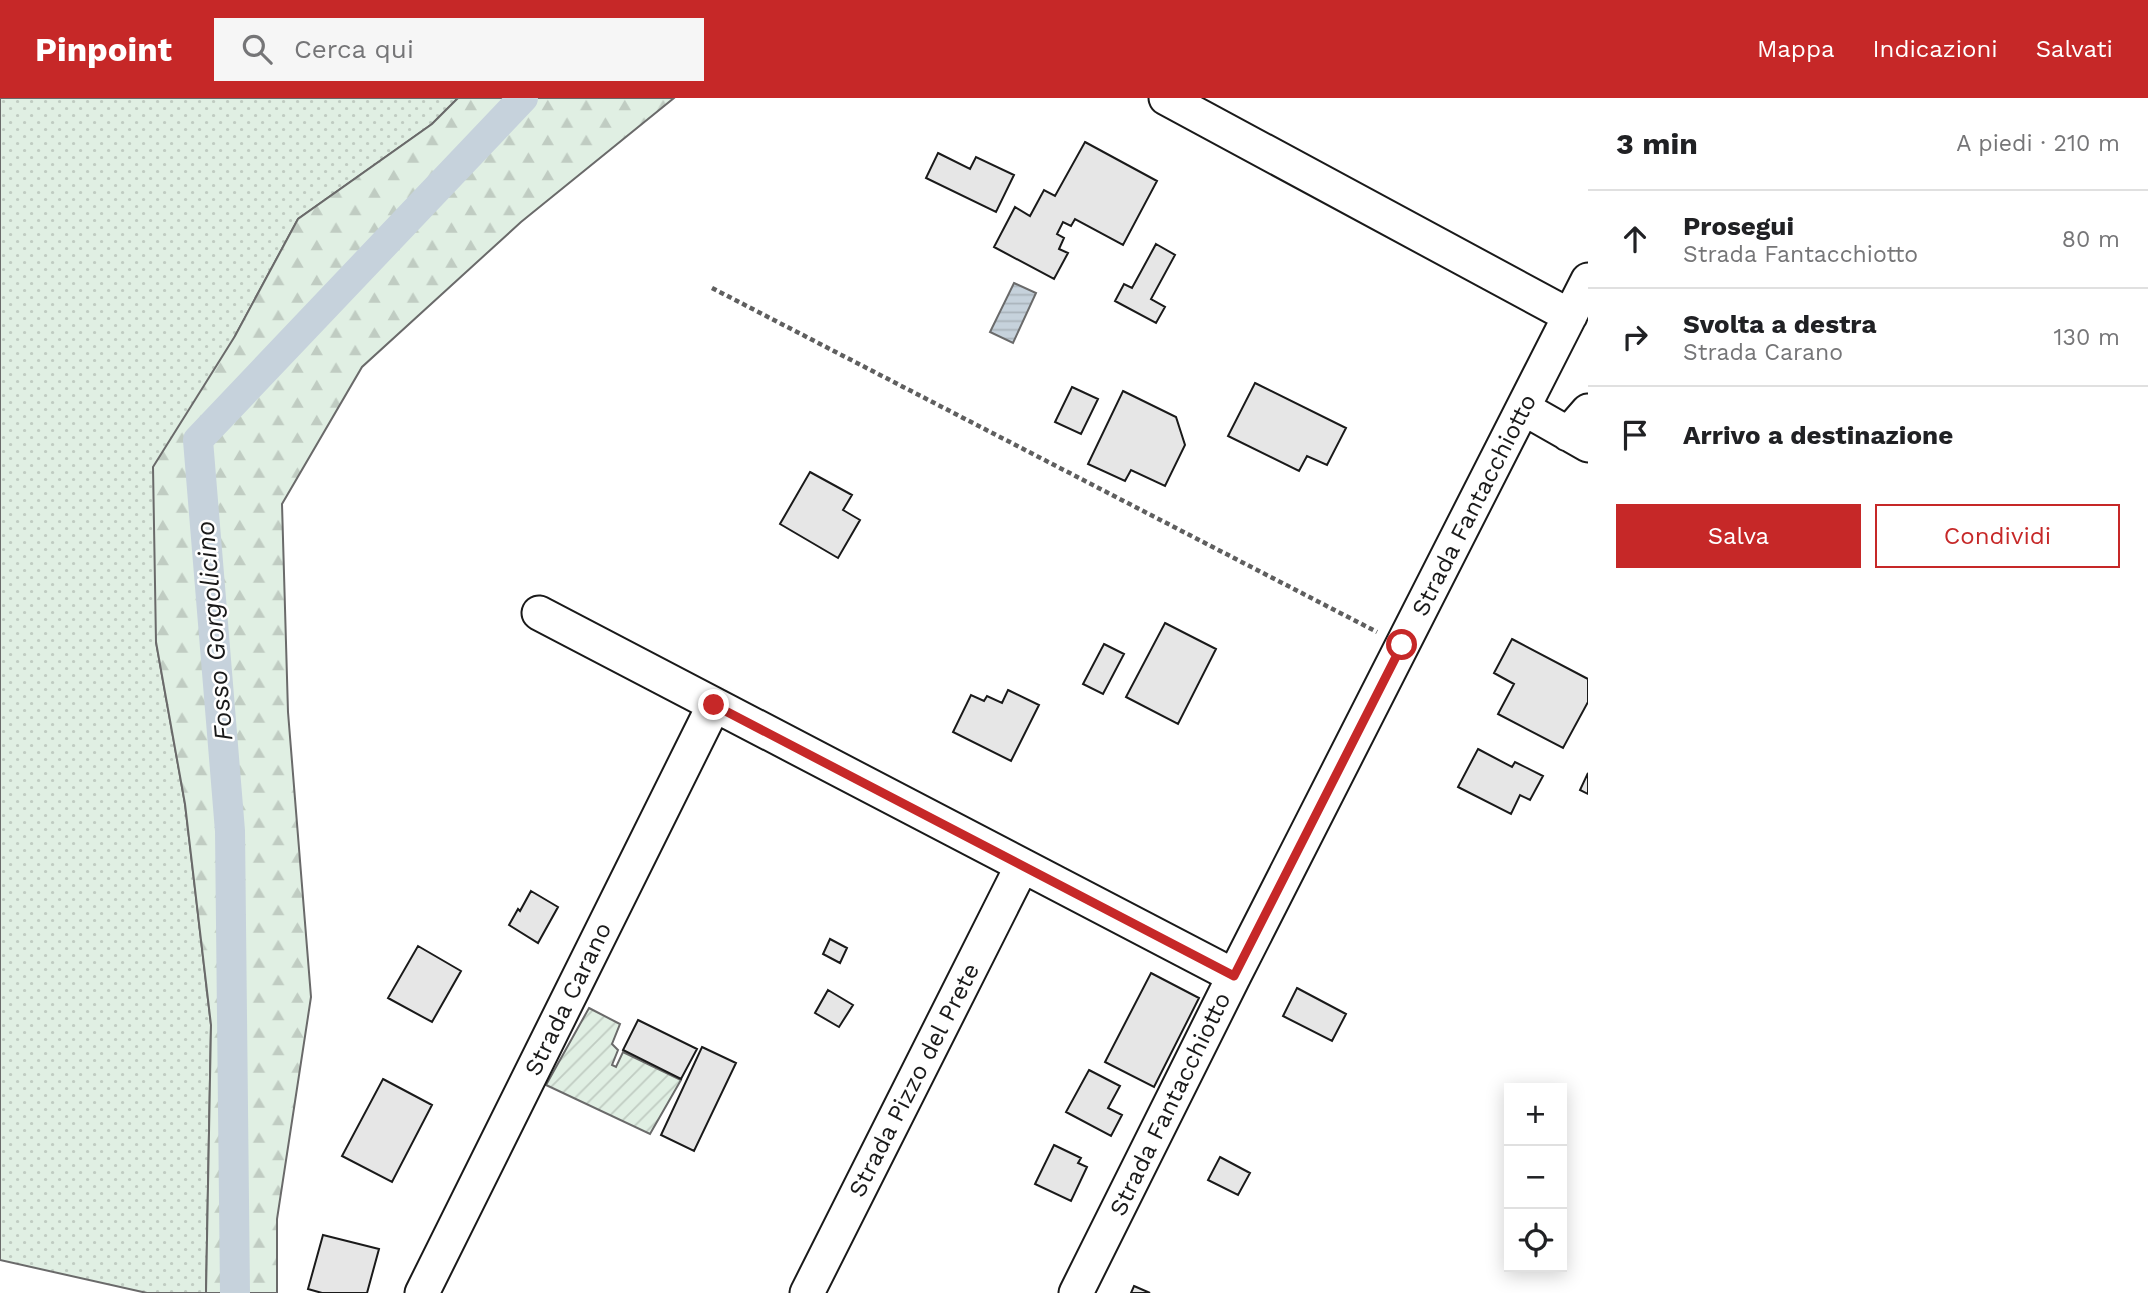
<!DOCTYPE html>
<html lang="it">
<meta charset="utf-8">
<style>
:root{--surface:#fff;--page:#f6f6f6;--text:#202124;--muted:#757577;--line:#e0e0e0;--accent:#c62828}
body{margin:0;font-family:"Work Sans",sans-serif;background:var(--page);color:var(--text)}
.controls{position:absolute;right:21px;bottom:21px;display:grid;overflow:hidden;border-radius:0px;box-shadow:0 4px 18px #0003}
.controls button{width:63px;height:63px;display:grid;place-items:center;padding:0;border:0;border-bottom:2px solid var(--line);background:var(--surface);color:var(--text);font:35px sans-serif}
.stop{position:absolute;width:21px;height:21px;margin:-16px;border:5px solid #c62828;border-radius:50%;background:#fff}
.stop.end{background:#c62828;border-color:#fff;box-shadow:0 2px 7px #0008}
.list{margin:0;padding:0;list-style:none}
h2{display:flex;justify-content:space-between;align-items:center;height:91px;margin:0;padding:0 28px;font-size:30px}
h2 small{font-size:23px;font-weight:400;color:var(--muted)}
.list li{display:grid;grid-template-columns:46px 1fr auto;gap:21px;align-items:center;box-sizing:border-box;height:98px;padding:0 28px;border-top:2px solid var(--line)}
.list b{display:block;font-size:26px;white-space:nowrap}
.list p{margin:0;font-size:23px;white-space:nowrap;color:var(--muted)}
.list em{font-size:23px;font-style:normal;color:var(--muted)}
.actions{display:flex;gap:14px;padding:21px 28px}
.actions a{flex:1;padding:16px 0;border:2px solid var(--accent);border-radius:0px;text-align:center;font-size:24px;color:var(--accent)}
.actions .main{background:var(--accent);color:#fff}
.icon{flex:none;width:38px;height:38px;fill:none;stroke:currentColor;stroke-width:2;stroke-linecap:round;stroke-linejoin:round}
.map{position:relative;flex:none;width:1588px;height:1195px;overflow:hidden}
header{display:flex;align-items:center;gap:42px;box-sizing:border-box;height:98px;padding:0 35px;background:var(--accent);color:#fff}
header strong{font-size:33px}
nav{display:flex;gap:38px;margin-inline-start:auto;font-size:24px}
.search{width:490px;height:63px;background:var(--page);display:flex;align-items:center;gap:18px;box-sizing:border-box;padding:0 24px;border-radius:0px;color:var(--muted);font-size:26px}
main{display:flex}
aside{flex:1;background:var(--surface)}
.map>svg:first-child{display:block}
.grass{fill:url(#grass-dots);stroke:#6a6a6a;stroke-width:2}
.forest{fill:url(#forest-firs);stroke:#6a6a6a;stroke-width:2}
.garden{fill:url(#garden-furrows);stroke:#6a6a6a;stroke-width:2}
.water{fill:url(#water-rules);stroke:#6a6a6a;stroke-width:2}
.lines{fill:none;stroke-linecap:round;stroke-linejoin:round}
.canal{stroke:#c6d2dc;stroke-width:30}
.building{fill:#e6e6e6;stroke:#1a1a1a;stroke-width:2}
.minor-casing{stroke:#1a1a1a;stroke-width:37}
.path{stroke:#5f5f5f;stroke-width:4.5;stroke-dasharray:5 3.5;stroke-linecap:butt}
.minor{stroke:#fff;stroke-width:33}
.route{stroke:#c62828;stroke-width:9}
.labels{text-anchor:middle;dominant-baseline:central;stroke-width:5;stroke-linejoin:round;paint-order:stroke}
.street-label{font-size:24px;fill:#1a1a1a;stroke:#fff}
.water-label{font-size:26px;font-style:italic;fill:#1a1a1a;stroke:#fff}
</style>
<header>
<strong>Pinpoint</strong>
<div class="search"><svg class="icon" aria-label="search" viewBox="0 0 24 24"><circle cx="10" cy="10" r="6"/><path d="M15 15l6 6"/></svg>Cerca qui</div>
<nav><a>Mappa</a><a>Indicazioni</a><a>Salvati</a></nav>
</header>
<main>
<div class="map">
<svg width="1588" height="1195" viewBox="0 0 1588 1195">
<defs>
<pattern id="grass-dots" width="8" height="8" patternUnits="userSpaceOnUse" patternTransform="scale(1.75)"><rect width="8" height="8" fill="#e0efe3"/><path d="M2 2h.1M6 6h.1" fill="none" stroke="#c0ccc2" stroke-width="1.8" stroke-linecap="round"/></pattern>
<pattern id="forest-firs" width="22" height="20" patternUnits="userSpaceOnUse" patternTransform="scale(1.75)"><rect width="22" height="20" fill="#e0efe3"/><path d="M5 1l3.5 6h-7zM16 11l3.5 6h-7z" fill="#c0ccc2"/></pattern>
<pattern id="garden-furrows" width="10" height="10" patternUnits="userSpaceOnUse" patternTransform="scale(1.75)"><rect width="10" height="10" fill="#e0efe3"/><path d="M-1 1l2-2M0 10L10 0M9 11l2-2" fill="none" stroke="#c0ccc2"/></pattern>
<pattern id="water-rules" width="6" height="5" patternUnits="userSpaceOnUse" patternTransform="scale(1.75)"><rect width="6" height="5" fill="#c6d2dc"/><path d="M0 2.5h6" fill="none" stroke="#aab4bc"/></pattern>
</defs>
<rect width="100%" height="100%" fill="#fff"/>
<!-- grass -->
<path class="grass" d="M0 0H458L432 26 298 121 235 238 156 544 185 706 211 927 206 1195H147L0 1162Z"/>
<!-- forest -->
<path class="forest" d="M458 0H674L521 124 362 269 282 406 288 614 311 899 277 1121V1195H206L211 927 185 706 156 544 153 369 235 238 298 121 432 26Z"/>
<!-- garden -->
<path class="garden" d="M589 910 620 926 612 946 618 952 612 967 616 969 623 954 681 982 650 1036 546 987Z"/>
<!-- water -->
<path class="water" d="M1014 185 1036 195 1013 245 990 234Z"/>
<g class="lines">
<!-- canal -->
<path class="canal" d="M235 1195 230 733 198 342 523 0"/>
</g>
<!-- building -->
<path class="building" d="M1085 44 1157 83 1123 147 1075 121 1071 128 1063 124 1057 136 1064 140 1059 151 1068 155 1054 181 994 149 1015 109 1030 118 1044 92 1055 98Z
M938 55 970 71 976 59 1014 77 996 114 926 80Z
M1156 146 1175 157 1151 201 1165 209 1156 225 1115 203 1124 186 1132 190Z
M1255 285 1346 330 1327 367 1307 358 1299 373 1228 338Z
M1072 289 1098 301 1081 336 1055 324Z
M1123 293 1176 319 1185 347 1165 388 1131 372 1125 383 1088 366Z
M810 374 852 397 843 412 860 422 838 460 780 426Z
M1165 525 1216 551 1178 626 1126 599Z
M1512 541 1588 581V604L1563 650 1498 616 1514 586 1494 575Z
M1104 546 1124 556 1103 596 1083 586Z
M1008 592 1039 607 1011 663 953 634 971 597 984 603 987 598 1002 605Z
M1478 651 1512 669 1515 664 1543 678 1530 702 1520 697 1511 716 1458 689Z
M1588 675V696L1580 692Z
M531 793 558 809 538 845 509 827 518 811 520 813Z
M830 841 847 850 840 865 823 856Z
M418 848 461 873 432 924 388 900Z
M1151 875 1199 900 1154 989 1105 964Z
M1297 890 1346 916 1332 943 1283 918Z
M828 892 853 907 839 929 815 915Z
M638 922 697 951 681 981 623 952Z
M702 949 736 965 694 1053 661 1037Z
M1089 972 1120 988 1108 1010 1122 1017 1111 1038 1066 1014Z
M383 981 432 1007 392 1084 342 1058Z
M1054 1047 1081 1060 1078 1065 1087 1069 1071 1103 1035 1086Z
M1220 1059 1250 1075 1238 1097 1208 1082Z
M323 1137 379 1151 367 1195H322L308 1191Z
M1134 1188 1150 1195H1131Z"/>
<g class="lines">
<!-- minor casing -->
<g class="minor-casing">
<path id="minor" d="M1166 0 1570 218
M1523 310 1588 347
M1568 336 1588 313
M539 515 1234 878
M422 1195 714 607
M807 1195 1022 768
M1076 1195 1234 878 1588 182"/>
</g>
<!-- path -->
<path class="path" d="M712 190 1377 534"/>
<!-- minor -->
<use href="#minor" class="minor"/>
</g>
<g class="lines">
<!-- route -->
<path class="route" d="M714 607 1234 878 1402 547"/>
</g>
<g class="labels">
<!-- street labels -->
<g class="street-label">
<text transform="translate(1474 407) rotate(-63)">Strada Fantacchiotto</text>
<text transform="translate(568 901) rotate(-64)">Strada Carano</text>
<text transform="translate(914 982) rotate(-63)">Strada Pizzo del Prete</text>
<text transform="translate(1170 1006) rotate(-64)">Strada Fantacchiotto</text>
</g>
<!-- water labels -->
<g class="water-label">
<text transform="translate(214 533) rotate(-95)">Fosso Gorgolicino</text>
</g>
</g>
</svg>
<div class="controls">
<button>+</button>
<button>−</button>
<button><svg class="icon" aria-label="locate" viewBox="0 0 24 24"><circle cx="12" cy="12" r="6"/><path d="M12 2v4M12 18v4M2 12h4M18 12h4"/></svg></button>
</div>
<div class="stop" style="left:1402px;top:547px"></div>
<div class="stop end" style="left:714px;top:607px"></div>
</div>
<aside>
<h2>3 min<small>A piedi · 210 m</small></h2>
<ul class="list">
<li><svg class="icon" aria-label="ahead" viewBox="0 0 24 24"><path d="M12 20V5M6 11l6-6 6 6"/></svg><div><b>Prosegui</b><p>Strada Fantacchiotto</p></div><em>80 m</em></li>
<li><svg class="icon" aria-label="right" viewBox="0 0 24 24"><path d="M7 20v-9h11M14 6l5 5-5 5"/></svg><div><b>Svolta a destra</b><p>Strada Carano</p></div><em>130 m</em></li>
<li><svg class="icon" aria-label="arrive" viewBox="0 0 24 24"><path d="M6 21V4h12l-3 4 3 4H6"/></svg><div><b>Arrivo a destinazione</b></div></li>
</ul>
<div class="actions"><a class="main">Salva</a><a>Condividi</a></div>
</aside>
</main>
